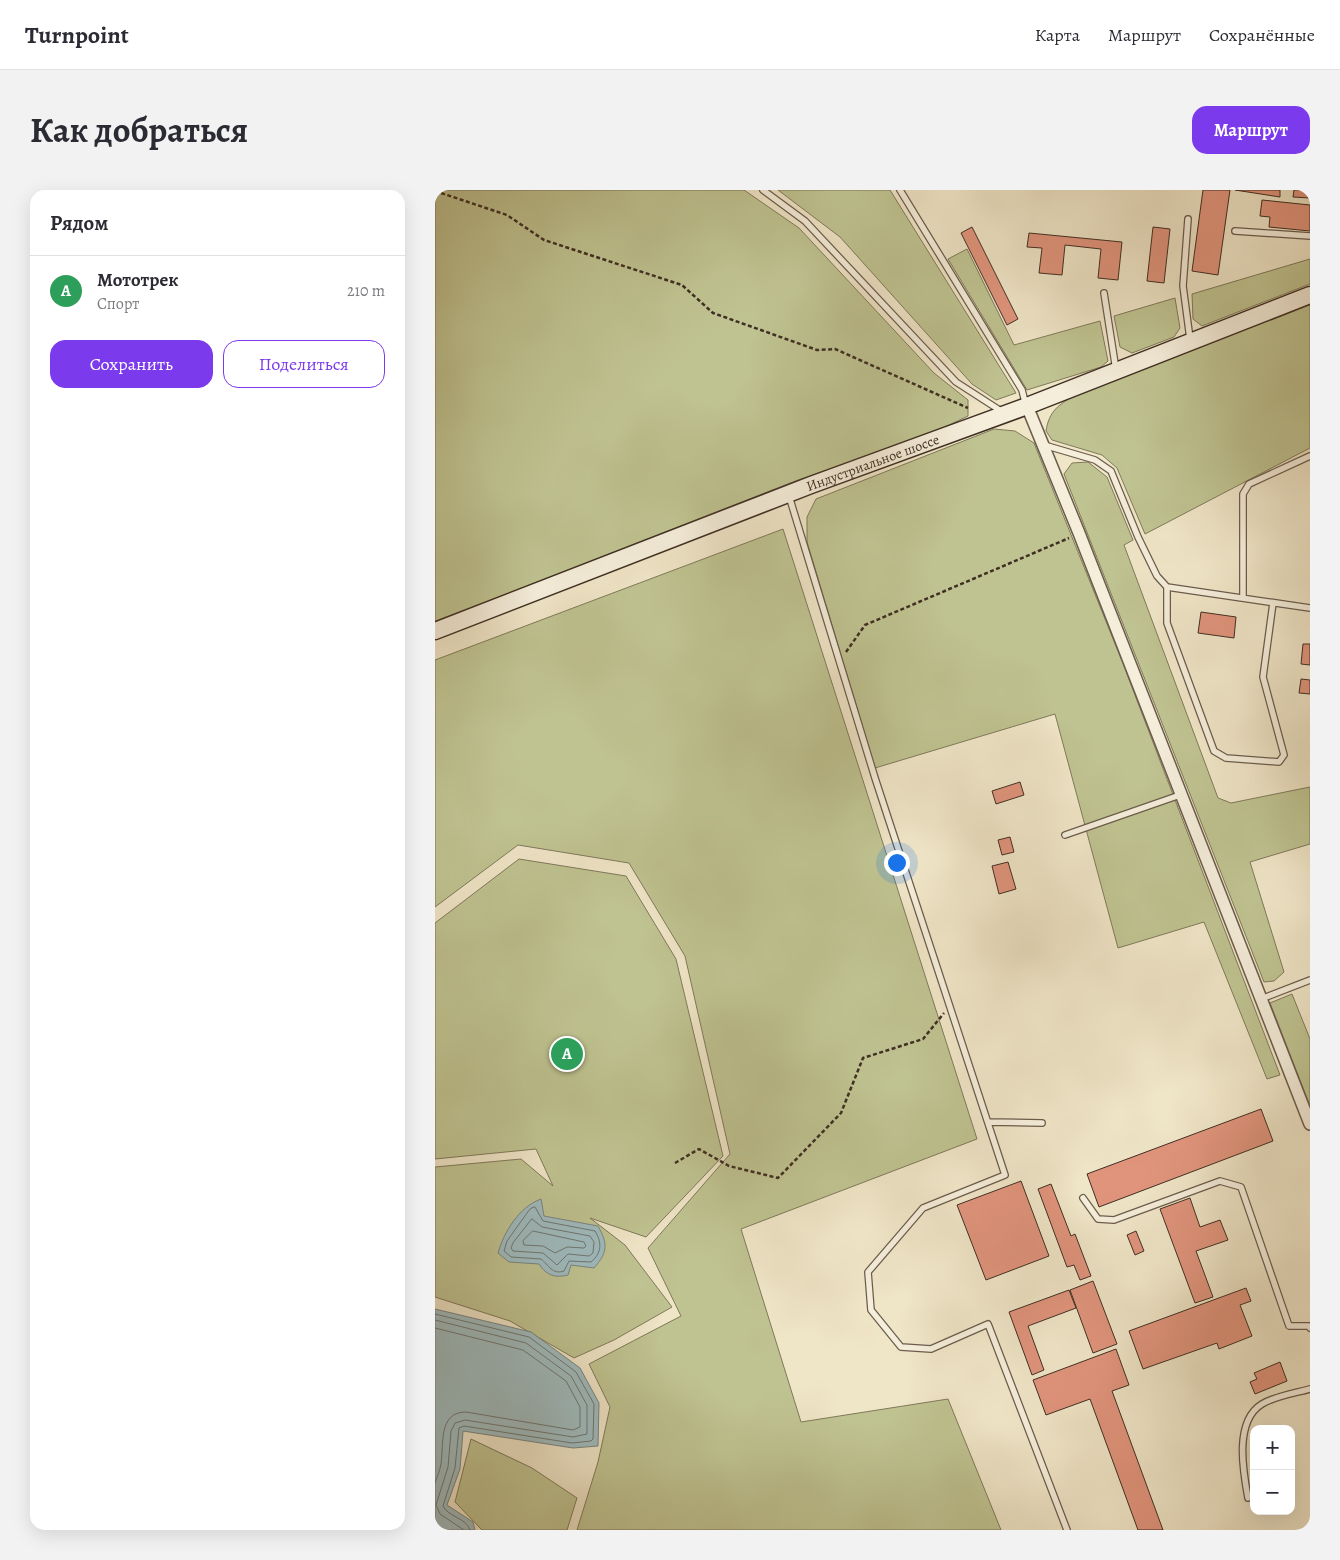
<!DOCTYPE html>
<html lang="ru">
<meta charset="utf-8">
<style>
:root{--surface:#fff;--page:#f2f2f3;--text:#2b2b33;--muted:#7c7c81;--line:#e1e1e2;--accent:#7c3aed}
body{margin:0;font-family:Alegreya,serif;background:var(--page);color:var(--text)}
.controls{position:absolute;right:15px;bottom:15px;display:grid;overflow:hidden;border-radius:10px;box-shadow:0 5px 20px #0002}
.controls button{width:45px;height:45px;display:grid;place-items:center;padding:0;border:0;border-bottom:1px solid var(--line);background:var(--surface);color:var(--text);font:25px sans-serif}
.you{position:absolute;left:461px;top:672px;width:18px;height:18px;margin:-12px;border:4px solid #fff;border-radius:50%;background:#1a73e8;box-shadow:0 0 0 8px #1a73e833}
.badge{display:grid;place-items:center;width:32px;height:32px;border-radius:50%;background:var(--accent);color:#fff;font-size:16px;font-weight:700}
.pin{position:absolute;translate:-50% -50%;border:2px solid #fff;box-shadow:0 1px 5px #0006}
.list{margin:0;padding:0;list-style:none}
h2{display:flex;justify-content:space-between;align-items:center;height:65px;margin:0;padding:0 20px;font-size:21px}
h2 small{font-size:16px;font-weight:400;color:var(--muted)}
.list li{display:grid;grid-template-columns:32px 1fr auto;gap:15px;align-items:center;box-sizing:border-box;height:70px;padding:0 20px;border-top:1px solid var(--line)}
.list b{display:block;font-size:19px;white-space:nowrap}
.list p{margin:0;font-size:16px;white-space:nowrap;color:var(--muted)}
.list em{font-size:16px;font-style:normal;color:var(--muted)}
.actions{display:flex;gap:10px;padding:15px 20px}
.actions a{flex:1;padding:11px 0;border:1px solid var(--accent);border-radius:15px;text-align:center;font-size:18px;color:var(--accent)}
.actions .main{background:var(--accent);color:#fff}
.map{position:relative;flex:none;width:875px;height:1340px;overflow:hidden;border-radius:15px}
header{display:flex;align-items:center;gap:30px;box-sizing:border-box;height:70px;padding:0 25px;background:var(--surface);border-bottom:1px solid var(--line)}
header strong{font-size:24px}
nav{display:flex;gap:28px;margin-inline-start:auto;font-size:18px}
.intro{display:flex;align-items:center;justify-content:space-between;box-sizing:border-box;height:120px;padding:0 30px}
h1{margin:0;font-size:35px}
.button{padding:12px 22px;border-radius:15px;background:var(--accent);color:#fff;font-size:18px;font-weight:700}
main{display:flex;gap:30px;padding:0 30px}
aside{flex:1;background:var(--surface);border-radius:15px;box-shadow:0 5px 20px #0002}
.map>svg:first-child{display:block}
.green{fill:#bfc391;stroke:#7f795a}
.water{fill:#9fbcc0;stroke:#798481}
.lines{fill:none;stroke-linecap:round;stroke-linejoin:round}
.shore{stroke:#6f7672;stroke-width:1}
.building{fill:#e0947c;stroke:#3f2f23}
.lane-casing{stroke:#6b5c4c;stroke-width:8}
.street-casing{stroke:#6b5c4c;stroke-width:14}
.secondary-casing{stroke:#3f2f23;stroke-width:19}
.path{stroke:#3f2f23;stroke-width:2.5;stroke-dasharray:4 2.5;stroke-linecap:butt}
.lane{stroke:#f5eedb;stroke-width:5.5}
.street{stroke:#f5eedb;stroke-width:11}
.secondary{stroke:#f5eedb;stroke-width:16}
.labels{text-anchor:middle;dominant-baseline:central;stroke-width:5;stroke-linejoin:round;paint-order:stroke}
.street-label{font-size:14px;fill:#3f2f23;stroke:#f5eedb}
</style>
<header>
<strong>Turnpoint</strong>
<nav><a>Карта</a><a>Маршрут</a><a>Сохранённые</a></nav>
</header>
<div class="intro"><h1>Как добраться</h1><a class="button">Маршрут</a></div>
<main>
<aside>
<h2>Рядом<small></small></h2>
<ul class="list">
<li><span class="badge" style="background:#2e9e5b">A</span><div><b>Мототрек</b><p>Спорт</p></div><em>210 m</em></li>
</ul>
<div class="actions"><a class="main">Сохранить</a><a>Поделиться</a></div>
</aside>
<div class="map">
<svg width="875" height="1340" viewBox="0 0 875 1340">
<rect width="100%" height="100%" fill="#efe5c7"/>
<filter id="stains"><feTurbulence type="fractalNoise" baseFrequency=".004" numOctaves="4"/><feColorMatrix values="0 0 0 0 .2 0 0 0 0 .09 0 0 0 0 .02 0 0 0 .5 -.17"/></filter>
<radialGradient id="worn" r=".72"><stop offset=".6" stop-color="#630" stop-opacity="0"/><stop offset="1" stop-color="#630" stop-opacity=".3"/></radialGradient>
<!-- green -->
<path class="green" d="M0 0H309L364 38 499 183 533 210V226L491 246 363 290 0 432Z
M343 0H455L581 203 561 210 537 194 405 47Z
M532 59 579 155 665 131 673 171 666 177 592 200 513 69Z
M875 69V94L767 136 758 129 757 104Z
M740 108 745 138 739 147 697 163 685 157 679 126Z
M875 113V258L710 344 682 278 667 265 617 250 611 241C614 221 624 214 641 205Z
M559 239 580 241 599 253 687 471 845 885 832 889 769 732 683 758 620 524 440 578 372 352V327L381 309Z
M653 272 672 287 698 350 689 355 783 608 796 613 875 597V654L815 672 849 782 839 791 829 792 629 284 637 273Z
M348 339 542 949 306 1039 366 1232 513 1209 566 1340H142L163 1272 175 1217 154 1174 246 1126 213 1058 295 964 250 766 194 673 83 655 0 717V470Z
M84 669 191 686 241 769 288 966 211 1047 155 1028 190 1055 237 1117 179 1150 139 1168 75 1131 0 1107V977L86 969 118 996 101 959 0 969V733Z
M857 804 875 849V916L835 813Z
M36 1249 97 1278 142 1308 132 1340H47L20 1312Z"/>
<!-- water -->
<path class="water" d="M106 1009 109 1026 163 1036C173 1054 173 1062 159 1078L136 1075 133 1085C120 1088 112 1086 104 1074L74 1072 63 1063C69 1042 84 1017 106 1009Z
M0 1119 96 1142 145 1178 164 1213 163 1256 138 1258 28 1241 25 1279 12 1315 38 1332 40 1340H0Z"/>
<g class="lines">
<!-- shore -->
<path class="shore" d="M100 1017 108 1031 160 1041C167 1052 167 1063 156 1072L134 1071 129 1081C117 1085 114 1075 106 1069L76 1067 69 1061 72 1051 95 1019Z
M97 1029 107 1037 155 1046 159 1052 158 1063 154 1066 133 1064 122 1075 108 1063 78 1061 76 1058 78 1053Z
M98 1041 149 1052 151 1056 149 1058 132 1057 120 1063 108 1056 89 1055 88 1051Z
M0 1124 94 1147 141 1182 159 1214 158 1249 156 1251 137 1253 29 1236 24 1238 20 1278 8 1316C13 1327 32 1328 35 1340
M0 1130 91 1153 136 1186 152 1215V1244L138 1247 30 1230 20 1233 16 1241 13 1277 1 1315 5 1324 29 1340
M0 1138 88 1160 131 1191 145 1217V1237L138 1240 31 1222C3 1222 9 1254 6 1274 5 1280 2 1287 0 1293"/>
</g>
<!-- building -->
<path class="building" d="M768 0H795L783 85 757 81Z
M800 0H845V7Z
M859 0H875V8L858 7Z
M827 10 875 15V41L834 37 835 27 825 26Z
M537 37 583 129 572 135 526 43Z
M718 37 735 39 729 93 712 91Z
M594 43 687 52 683 90 663 88 666 59 630 55 627 85 604 83 607 58 592 57Z
M766 422 801 427 799 448 763 443Z
M868 454H875V475L866 474Z
M866 489 875 490V504L864 503Z
M585 592 589 605 561 614 557 601Z
M575 647 579 662 567 665 563 650Z
M573 672 581 699 564 704 557 676Z
M826 919 838 951 664 1017 652 984Z
M586 991 614 1066 551 1090 522 1015Z
M616 994 636 1046 640 1044 656 1086 645 1090 639 1075 632 1077 603 999Z
M755 1008 765 1037 785 1030 793 1050 761 1061 778 1107 760 1113 725 1019Z
M701 1041 709 1061 700 1065 692 1045Z
M658 1091 682 1154 658 1163 635 1100Z
M811 1098 816 1111 805 1115 817 1146 784 1159 782 1153 708 1179 694 1141Z
M634 1100 641 1118 593 1136 609 1180 597 1185 574 1122Z
M681 1159 694 1195 677 1201 728 1340H703L655 1209 611 1225 598 1190Z
M845 1172 852 1191 820 1204 815 1192 822 1189 819 1183Z"/>
<g class="lines">
<!-- lane casing -->
<g class="lane-casing">
<path id="lane" d="M328 0 370 31 521 192 566 221
M465 0 587 200 591 216
M753 29 748 96 755 149
M800 41 875 46
M669 103 681 180
M609 255 660 270 676 281 703 347 722 386 732 397 875 418
M354 306 440 588 570 985 488 1018 433 1082 436 1120 466 1157 496 1159 553 1134 632 1340
M732 397V433L779 561 791 568 844 572 849 565 828 487 838 413
M808 408V304L814 294 875 266
M630 645 745 605
M826 809 875 790
M553 932 607 933
M648 1008 663 1029 679 1030 785 991 806 997 854 1136H874L875 1138
M813 1308C808 1281 799 1231 827 1214 840 1206 860 1203 875 1199"/>
</g>
<!-- street casing -->
<g class="street-casing">
<path id="street" d="M592 216 644 343 875 934"/>
</g>
<!-- secondary casing -->
<g class="secondary-casing">
<g id="secondary">
<path id="s1" d="M0 441 376 295 592 216 875 105"/>
</g>
</g>
<!-- path -->
<path class="path" d="M0 1 72 25 109 50 247 95 278 123 382 160 400 159 533 218
M411 462 430 435 634 348
M240 973 264 959 294 976 343 988 406 923 428 868 488 849 509 823"/>
<!-- lane -->
<use href="#lane" class="lane"/>
<!-- street -->
<use href="#street" class="street"/>
<!-- secondary -->
<use href="#secondary" class="secondary"/>
</g>
<g class="labels">
<!-- street labels -->
<g class="street-label">
<text stroke="none"><textPath href="#s1" startOffset="469">Индустриальное шоссе</textPath></text>
</g>
</g>
<rect width="100%" height="100%" filter="url(#stains)"/>
<rect width="100%" height="100%" fill="url(#worn)"/>
</svg>
<div class="controls">
<button>+</button>
<button>−</button>
</div>
<div class="you"></div>
<div class="pin badge" style="left:132px;top:864px;background:#2e9e5b">A</div>
</div>
</main>
